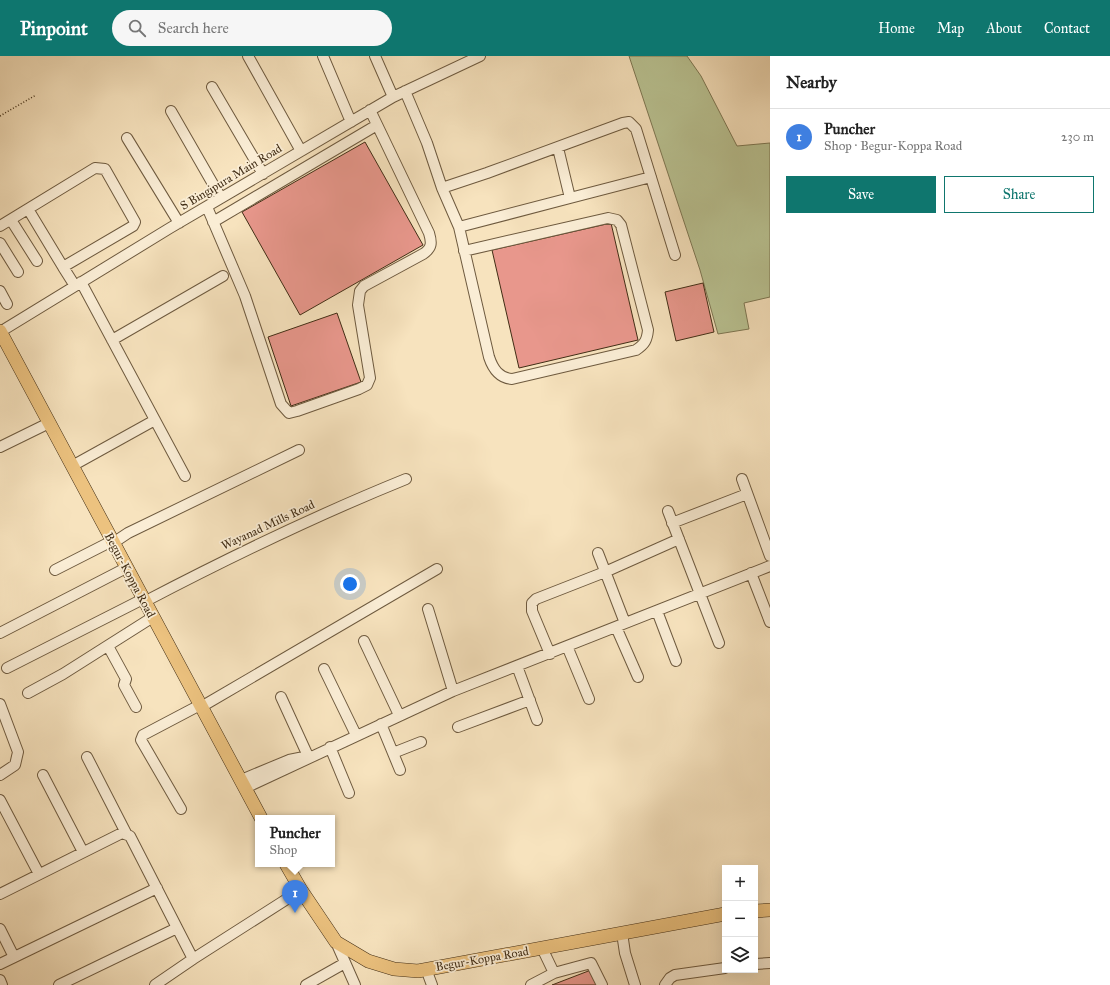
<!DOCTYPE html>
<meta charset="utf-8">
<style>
:root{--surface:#fff;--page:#f6f6f6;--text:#222;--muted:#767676;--line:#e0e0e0;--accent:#0f766e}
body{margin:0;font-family:"IM FELL Great Primer",serif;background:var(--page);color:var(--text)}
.controls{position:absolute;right:12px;bottom:12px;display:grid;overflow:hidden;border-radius:0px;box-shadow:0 4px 16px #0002}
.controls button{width:36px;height:36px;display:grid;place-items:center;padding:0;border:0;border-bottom:1px solid var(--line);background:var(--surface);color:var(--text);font:20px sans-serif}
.you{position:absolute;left:350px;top:528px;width:14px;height:14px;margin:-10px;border:3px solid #fff;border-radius:50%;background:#1a73e8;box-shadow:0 0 0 6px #1a73e833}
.badge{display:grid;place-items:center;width:26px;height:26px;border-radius:50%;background:var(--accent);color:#fff;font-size:13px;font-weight:700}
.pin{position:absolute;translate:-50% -33px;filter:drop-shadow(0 1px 2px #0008)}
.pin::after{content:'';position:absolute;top:21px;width:14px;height:12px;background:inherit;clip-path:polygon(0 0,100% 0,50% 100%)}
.popup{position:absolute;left:255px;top:759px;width:80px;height:52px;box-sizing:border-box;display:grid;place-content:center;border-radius:0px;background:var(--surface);filter:drop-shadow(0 1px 3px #0005);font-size:13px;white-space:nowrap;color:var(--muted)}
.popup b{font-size:15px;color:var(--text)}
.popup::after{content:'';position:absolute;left:50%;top:100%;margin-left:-8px;border:8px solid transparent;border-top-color:var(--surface)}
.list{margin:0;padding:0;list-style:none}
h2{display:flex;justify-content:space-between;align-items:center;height:52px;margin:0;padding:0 16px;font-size:17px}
h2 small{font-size:13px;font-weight:400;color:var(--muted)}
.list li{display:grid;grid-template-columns:26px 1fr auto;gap:12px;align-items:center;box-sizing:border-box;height:56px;padding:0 16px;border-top:1px solid var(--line)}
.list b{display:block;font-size:15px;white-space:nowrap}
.list p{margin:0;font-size:13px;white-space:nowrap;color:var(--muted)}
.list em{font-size:13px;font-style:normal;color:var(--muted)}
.actions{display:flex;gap:8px;padding:12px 16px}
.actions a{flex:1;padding:9px 0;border:1px solid var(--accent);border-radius:0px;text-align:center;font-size:14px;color:var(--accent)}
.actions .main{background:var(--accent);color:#fff}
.icon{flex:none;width:22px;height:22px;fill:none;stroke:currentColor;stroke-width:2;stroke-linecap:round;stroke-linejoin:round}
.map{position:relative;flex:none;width:770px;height:929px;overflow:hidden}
header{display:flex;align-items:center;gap:24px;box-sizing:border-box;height:56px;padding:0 20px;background:var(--accent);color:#fff}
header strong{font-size:19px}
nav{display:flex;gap:22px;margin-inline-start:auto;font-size:14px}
.search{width:280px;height:36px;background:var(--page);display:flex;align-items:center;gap:10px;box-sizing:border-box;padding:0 14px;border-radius:22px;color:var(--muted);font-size:15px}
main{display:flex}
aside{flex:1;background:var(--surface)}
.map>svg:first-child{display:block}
.green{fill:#bac494;stroke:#7e7854}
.building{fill:#e8978c;stroke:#412d15}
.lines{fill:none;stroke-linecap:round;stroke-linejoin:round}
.minor-casing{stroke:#6e5a3f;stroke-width:12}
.major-casing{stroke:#412d15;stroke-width:14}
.path{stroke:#412d15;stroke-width:1.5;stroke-dasharray:1 2;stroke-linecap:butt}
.minor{stroke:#faedd5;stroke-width:10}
.major{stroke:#ecc27f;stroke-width:13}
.labels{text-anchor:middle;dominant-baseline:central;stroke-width:3.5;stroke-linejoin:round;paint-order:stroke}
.street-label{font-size:12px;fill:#412d15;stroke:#faedd5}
</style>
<header>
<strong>Pinpoint</strong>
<div class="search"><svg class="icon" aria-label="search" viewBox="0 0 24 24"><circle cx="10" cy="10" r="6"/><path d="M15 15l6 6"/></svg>Search here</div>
<nav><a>Home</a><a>Map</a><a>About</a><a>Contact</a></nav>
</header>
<main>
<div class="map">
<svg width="770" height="929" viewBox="0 0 770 929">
<rect width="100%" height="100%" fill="#f7e3be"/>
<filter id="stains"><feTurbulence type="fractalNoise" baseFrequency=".005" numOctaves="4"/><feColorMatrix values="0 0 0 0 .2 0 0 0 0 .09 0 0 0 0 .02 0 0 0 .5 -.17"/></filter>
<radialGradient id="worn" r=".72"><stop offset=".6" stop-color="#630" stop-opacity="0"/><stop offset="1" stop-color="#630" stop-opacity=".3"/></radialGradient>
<!-- green -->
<path class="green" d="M629 0H687L701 20 737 90 770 87V241L744 247 749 273 718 278 700 214Z"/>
<!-- building -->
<path class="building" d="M365 86 423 189 300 259 242 156Z
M611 167 638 284 519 312 492 194Z
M703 227 714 276 676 285 665 236Z
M337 257 361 326 291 350 268 281Z
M591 914 597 929H552Z"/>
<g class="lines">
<!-- minor casing -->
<g class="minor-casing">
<path id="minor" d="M248 0 301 95
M323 0 351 66
M375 0 393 41
M212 31 263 118
M405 35 427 87 442 132 487 117 623 67 629 66 636 73 675 199
M171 55 221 142
M127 82 179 167
M442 132 459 171 570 142 558 92
M570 142 651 121
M207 151 245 240 281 348 289 357 297 355 359 333 367 329 370 322 358 249 360 235 364 230 423 198C432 192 432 187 429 177L370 54
M28 153 63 211
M11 164 37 205
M213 166 377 69
M0 170 95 112 105 113 135 166 133 170 63 211 75 230
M459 171 489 301C493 313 499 322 512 323L636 294C645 288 647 284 648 274L621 169 617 164 608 162 464 195
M0 187 18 216
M81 226 185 420
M0 235 7 248
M0 276 170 172 393 41 480 0
M112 284 223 220
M0 391 49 367
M72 410 155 364
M742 423 770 500
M668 455 719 587
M672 467 747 438
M113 487 128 477 299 394
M598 497 625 567
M55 514 112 485
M751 517 770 566
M144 546C230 501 317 459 406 423
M428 553 453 635
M657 555 676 605
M616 571 638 621
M0 577 126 512
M364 585 399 659
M108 590 126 623 124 629 136 651
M567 590 589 643
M550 598 532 555V547L536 543 605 516 679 483
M517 610 537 664
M7 612 143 543
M324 613 356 679
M28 637 63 618 153 561
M281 641 308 700
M0 648 18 696 15 709 0 719
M201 651 437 513
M381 668 400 714
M458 671 530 644
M330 691 349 737
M393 697 421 686
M87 701 126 777
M43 719 83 796
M241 724 289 704 304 701
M245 732 453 635 770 510
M0 744 39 818
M181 753 141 684 143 679 200 649
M0 838 122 777 130 780 193 903 301 834
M0 873 14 901
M622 877 625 897 635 929
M336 886 355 929
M542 892 554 917
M0 908 157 832
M755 908 770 907
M426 913 432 929
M0 924 2 929
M59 929 177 872
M155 929 193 903
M306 929 345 907
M531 929 554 917 591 907 602 929
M665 929 670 922 675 919 725 912"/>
</g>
<!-- major casing -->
<g class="major-casing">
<path id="major" d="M0 275 261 762
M286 808 301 834 336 886 368 905 394 913 418 915 725 858
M755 855 770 854"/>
</g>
<!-- path -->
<path class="path" d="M0 60 36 39"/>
<!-- minor -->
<use href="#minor" class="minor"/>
<!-- major -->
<use href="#major" class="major"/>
</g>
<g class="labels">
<!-- street labels -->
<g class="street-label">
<text transform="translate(231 121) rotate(-31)">S Bingipura Main Road</text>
<text transform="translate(268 469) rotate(-25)">Wayanad Mills Road</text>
<text transform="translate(130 519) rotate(62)">Begur-Koppa Road</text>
<text transform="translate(482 903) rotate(-10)">Begur-Koppa Road</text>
</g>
</g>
<rect width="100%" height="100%" filter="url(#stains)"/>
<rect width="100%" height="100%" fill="url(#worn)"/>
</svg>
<div class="controls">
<button>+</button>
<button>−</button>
<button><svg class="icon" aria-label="layers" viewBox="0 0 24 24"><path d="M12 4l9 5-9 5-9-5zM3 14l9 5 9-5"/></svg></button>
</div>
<div class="you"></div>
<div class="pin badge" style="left:295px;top:857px;background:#3f7fe0">1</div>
<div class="popup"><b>Puncher</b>Shop</div>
</div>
<aside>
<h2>Nearby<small></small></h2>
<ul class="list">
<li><span class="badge" style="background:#3f7fe0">1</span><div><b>Puncher</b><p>Shop · Begur-Koppa Road</p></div><em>230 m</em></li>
</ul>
<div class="actions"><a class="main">Save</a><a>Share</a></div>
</aside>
</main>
